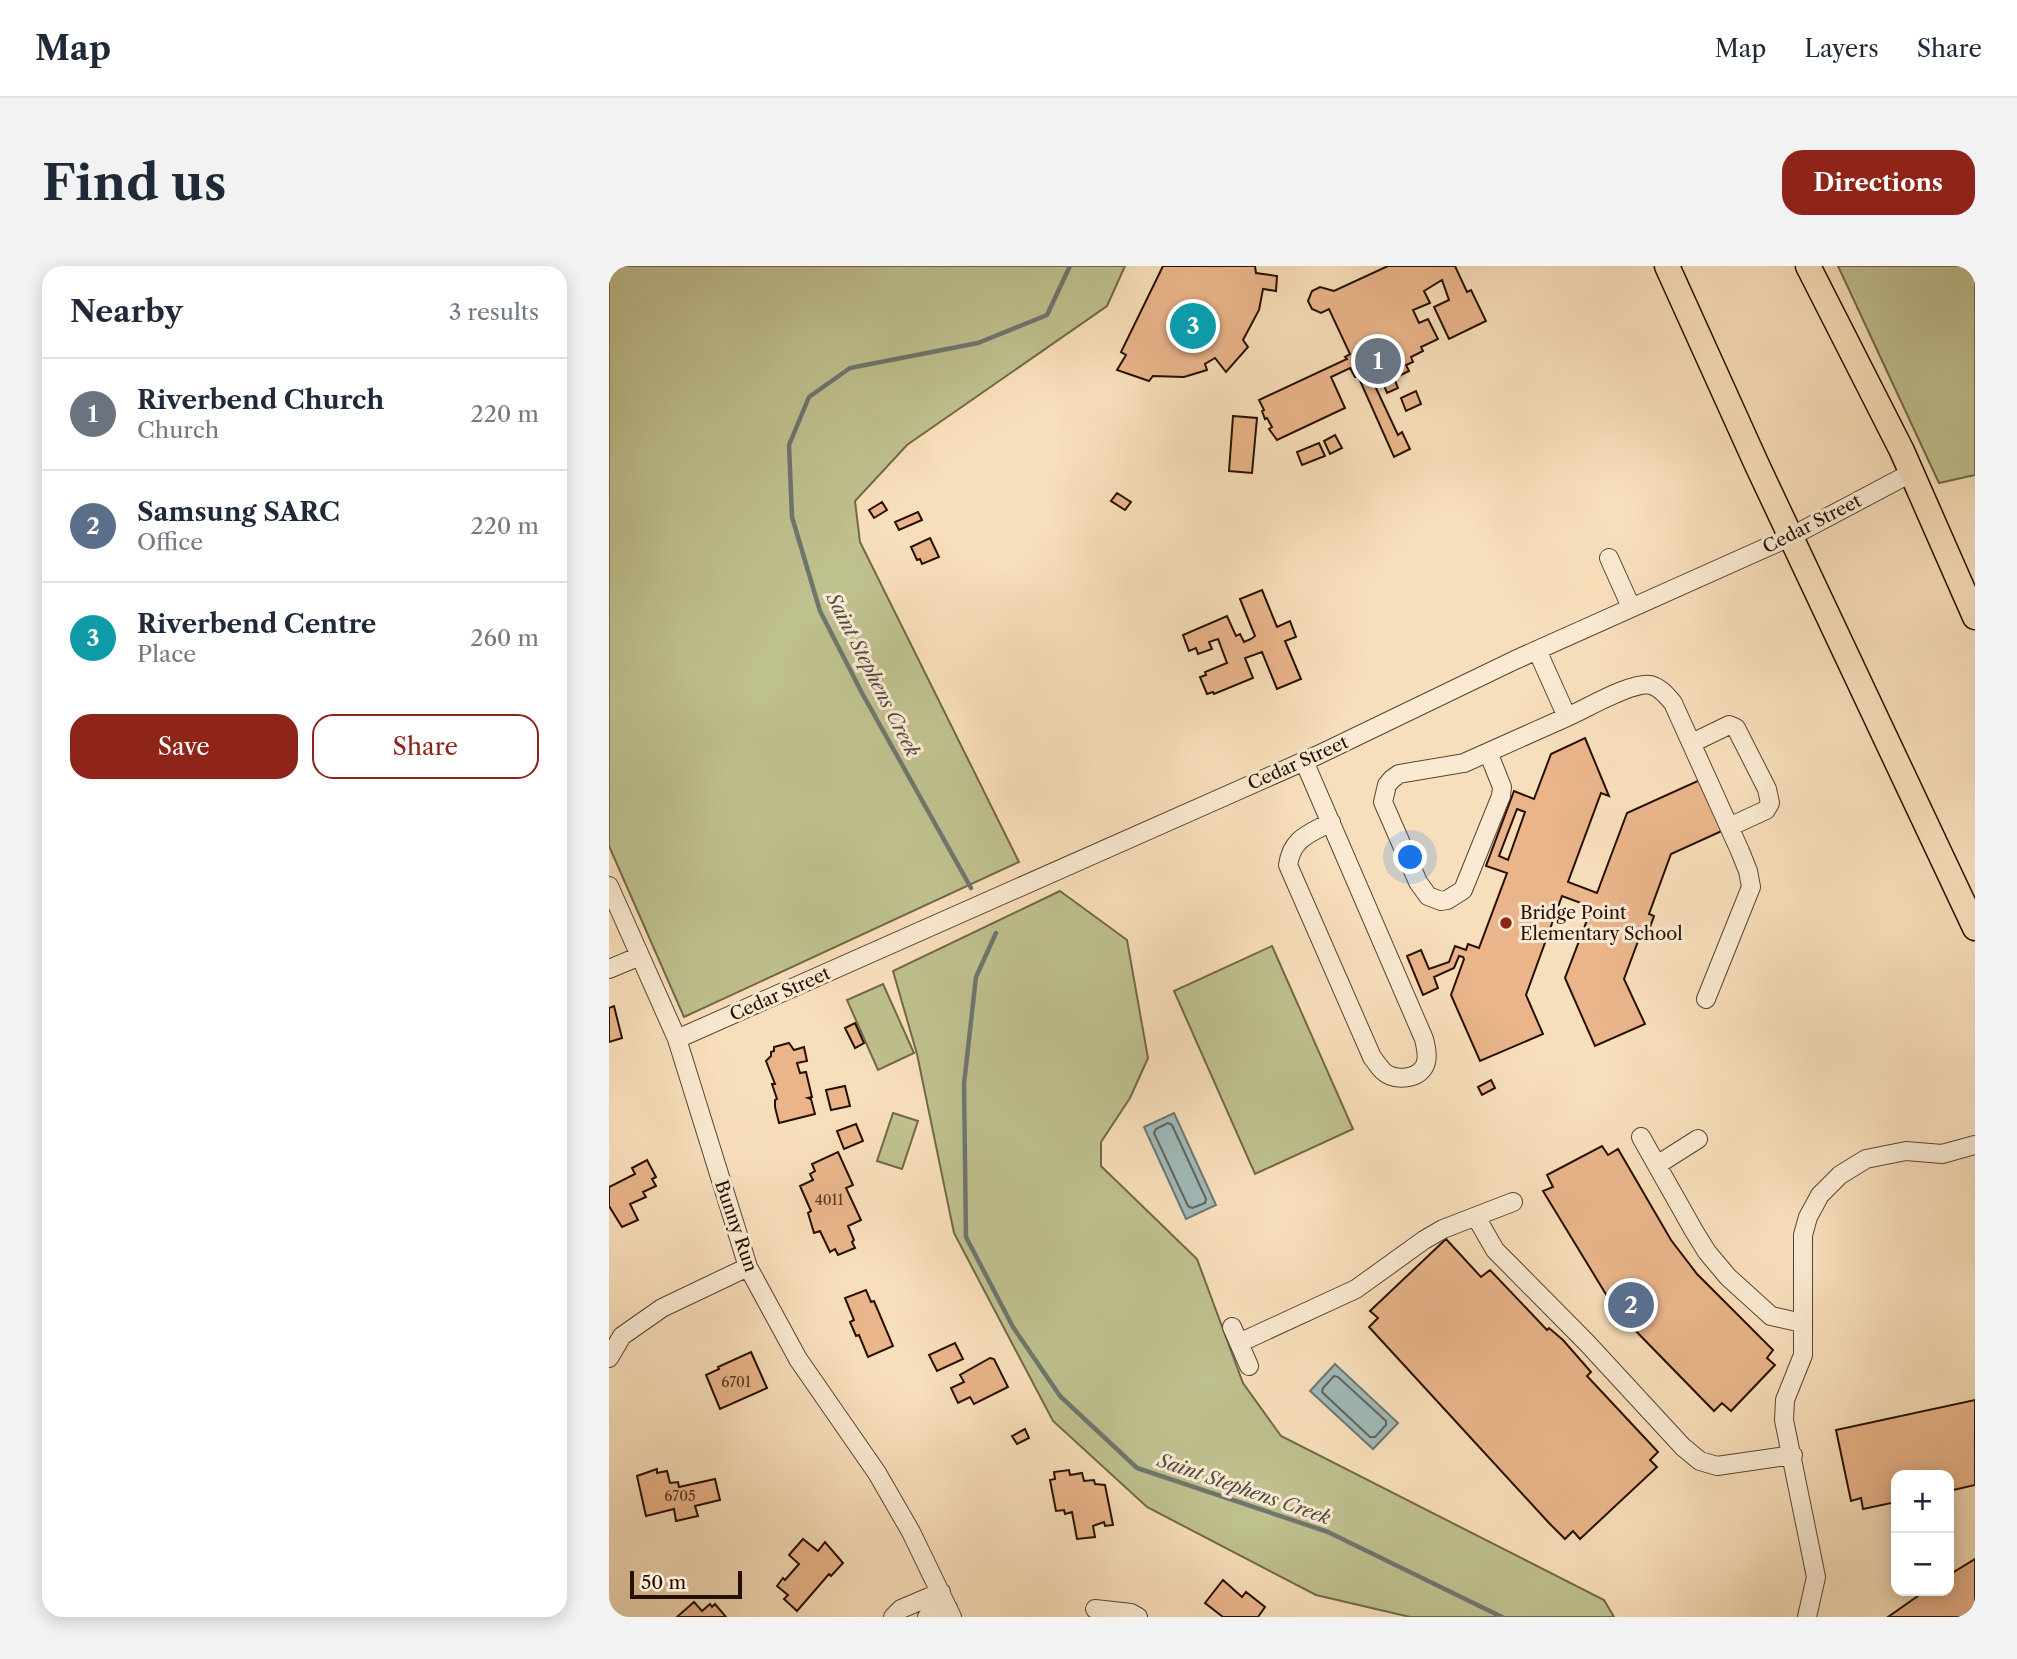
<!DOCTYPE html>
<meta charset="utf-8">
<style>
:root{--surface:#fff;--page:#f2f2f3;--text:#1f2937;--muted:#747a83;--line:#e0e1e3;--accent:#8f2418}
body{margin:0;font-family:"Libre Caslon Text",serif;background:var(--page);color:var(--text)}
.controls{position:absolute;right:21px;bottom:21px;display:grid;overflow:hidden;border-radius:14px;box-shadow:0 4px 18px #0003}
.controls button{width:63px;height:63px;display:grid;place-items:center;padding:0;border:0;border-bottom:2px solid var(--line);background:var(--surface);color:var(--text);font:35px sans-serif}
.scale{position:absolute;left:21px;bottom:18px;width:112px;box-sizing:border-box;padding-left:7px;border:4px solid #260f00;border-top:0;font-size:19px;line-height:24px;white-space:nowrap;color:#260f00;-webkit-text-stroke:5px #faead3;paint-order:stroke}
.you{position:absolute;left:802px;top:592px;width:24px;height:24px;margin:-18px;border:5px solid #fff;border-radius:50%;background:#1a73e8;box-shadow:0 0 0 10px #1a73e833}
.badge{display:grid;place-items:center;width:46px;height:46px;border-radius:50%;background:var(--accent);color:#fff;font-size:23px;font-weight:700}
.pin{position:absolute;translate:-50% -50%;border:4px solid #fff;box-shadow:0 2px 7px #0006}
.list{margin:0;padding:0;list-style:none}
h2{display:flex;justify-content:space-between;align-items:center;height:91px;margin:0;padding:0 28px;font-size:30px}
h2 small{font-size:23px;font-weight:400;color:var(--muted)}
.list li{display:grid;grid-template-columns:46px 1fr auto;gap:21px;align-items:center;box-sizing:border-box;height:112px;padding:0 28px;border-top:2px solid var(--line)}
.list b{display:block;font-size:26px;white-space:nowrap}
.list p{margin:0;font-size:23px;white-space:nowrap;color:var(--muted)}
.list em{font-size:23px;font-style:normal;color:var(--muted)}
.actions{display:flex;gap:14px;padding:21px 28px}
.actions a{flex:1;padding:16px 0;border:2px solid var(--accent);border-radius:21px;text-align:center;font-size:24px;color:var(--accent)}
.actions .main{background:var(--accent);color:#fff}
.map{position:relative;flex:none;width:1366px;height:1351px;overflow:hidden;border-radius:21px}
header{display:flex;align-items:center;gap:42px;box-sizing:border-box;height:98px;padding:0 35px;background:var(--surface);border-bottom:2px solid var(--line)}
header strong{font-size:33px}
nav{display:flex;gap:38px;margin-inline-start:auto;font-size:24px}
.intro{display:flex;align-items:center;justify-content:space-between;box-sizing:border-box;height:168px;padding:0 42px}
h1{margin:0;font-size:49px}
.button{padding:18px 32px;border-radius:21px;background:var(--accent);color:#fff;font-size:24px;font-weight:700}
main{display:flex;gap:42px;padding:0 42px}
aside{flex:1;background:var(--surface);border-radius:21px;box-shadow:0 4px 18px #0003}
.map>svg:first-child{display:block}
.green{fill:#bfc18f;stroke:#726848;stroke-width:2}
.water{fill:#a0bab9;stroke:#6f766f;stroke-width:2}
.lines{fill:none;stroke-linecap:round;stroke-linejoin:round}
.shore{stroke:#63645c;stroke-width:2}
.stream{stroke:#6f766f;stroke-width:4.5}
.building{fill:#eab58b;stroke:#260f00;stroke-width:2;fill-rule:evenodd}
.minor-casing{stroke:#5a432f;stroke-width:20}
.highway-casing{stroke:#260f00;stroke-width:27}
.minor{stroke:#faead3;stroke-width:18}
.highway{stroke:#f8dfbb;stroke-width:24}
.poi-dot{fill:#8f2418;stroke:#faead3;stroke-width:2.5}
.labels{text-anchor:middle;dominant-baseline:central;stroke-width:6;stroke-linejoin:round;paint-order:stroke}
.number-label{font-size:14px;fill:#573823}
.street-label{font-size:18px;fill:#260f00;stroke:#faead3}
.poi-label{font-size:18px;fill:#260f00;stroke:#faead3;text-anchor:start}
.water-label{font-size:19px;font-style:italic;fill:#514b41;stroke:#faead3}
</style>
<header>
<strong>Map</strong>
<nav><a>Map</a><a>Layers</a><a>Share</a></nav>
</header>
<div class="intro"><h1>Find us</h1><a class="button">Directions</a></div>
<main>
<aside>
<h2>Nearby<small>3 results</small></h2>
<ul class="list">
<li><span class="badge" style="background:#6b7280">1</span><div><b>Riverbend Church</b><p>Church</p></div><em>220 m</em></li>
<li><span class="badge" style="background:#5c6f8a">2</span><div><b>Samsung SARC</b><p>Office</p></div><em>220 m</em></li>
<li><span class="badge" style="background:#0f9aa8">3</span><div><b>Riverbend Centre</b><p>Place</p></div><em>260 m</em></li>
</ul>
<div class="actions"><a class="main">Save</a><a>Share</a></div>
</aside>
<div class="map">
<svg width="1366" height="1351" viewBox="0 0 1366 1351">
<rect width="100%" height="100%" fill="#f8dfbb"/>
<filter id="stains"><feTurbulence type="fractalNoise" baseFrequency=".00286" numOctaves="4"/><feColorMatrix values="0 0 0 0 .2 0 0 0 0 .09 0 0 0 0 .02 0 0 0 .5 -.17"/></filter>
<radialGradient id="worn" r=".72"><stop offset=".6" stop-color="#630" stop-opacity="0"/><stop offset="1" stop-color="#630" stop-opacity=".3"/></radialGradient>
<!-- green -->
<path class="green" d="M0 0H516L498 40 298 179 246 235 251 276 410 596 75 751 0 580Z
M1229 0H1366V209L1330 217Z
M451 625 518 674 539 792 521 832 492 876V900L588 993 634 1117 672 1170 995 1334 1005 1351H801L707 1329 538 1241 444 1155 345 967 308 788 284 705Z
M663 680 744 863 646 908 565 725Z
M274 718 305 787 269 804 238 734Z
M284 847 309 855 293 903 268 895Z"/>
<!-- water -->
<path class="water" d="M565 847 607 939 577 953 535 861Z
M726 1098 789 1157 764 1183 701 1125Z"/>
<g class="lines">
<!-- shore -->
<path class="shore" d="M559 857 563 859 597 933 596 937 583 942 579 940 545 867 547 863Z
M725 1110 729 1111 777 1155V1159L766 1171H761L713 1126 714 1122Z"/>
<!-- stream -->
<path class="stream" d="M362 622 253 427 211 345 183 251 180 179 200 131 241 102 369 77 438 49 461 0
M387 667 367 711 355 818 357 971 404 1061 451 1130 528 1202 719 1266 893 1351"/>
</g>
<!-- building -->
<path class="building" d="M554 0H646L647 7 668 10 667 25 654 23 650 44 634 74 639 81 617 106 606 92 596 98 598 104 575 111 544 110 540 115 508 104 517 89 512 86Z
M779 0H846L858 26 862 24 877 55 840 73 825 41 840 34 833 14 815 25 821 37 804 44 810 57 819 53 829 73 812 81 814 85 802 91 804 96 797 99 800 105 788 111 782 101 767 108 765 103 759 105 789 169 793 166 801 183 785 191 749 110 746 111 741 102 722 111 736 142 668 174 660 163 663 161 658 152 656 153 653 145 655 144 650 134 738 93 736 91 741 88 720 43 712 47 703 43 699 35 703 25 711 21 725 25Z
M782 105 789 122 778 127 771 110Z
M807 125 812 138 797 145 792 132Z
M624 150 648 152 643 207 620 205Z
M726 169 733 182 721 188 715 175Z
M710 177 716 190 693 199 688 186Z
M508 227 522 236 516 244 502 235Z
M273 236 278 244 265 252 260 244Z
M309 246 313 254 290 264 286 256Z
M321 272 330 291 313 298 311 293 308 294 302 281Z
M653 324 668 361 681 355 687 371 676 375 692 413 668 423 653 386 636 392 644 412 605 428 604 426 598 428 591 411 597 409 596 406 618 397 609 373 600 376 603 383 589 388 587 382 580 385 574 369 618 350 627 370 631 368 635 376 642 373 646 370 631 333Z
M976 472 1000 530 992 527 959 616 988 627 1018 547 1093 513 1115 564 1062 588 1040 648 1045 650 1040 664 1034 662 1015 713 1036 758 986 780 956 712 983 641 953 630 917 729 934 768 871 795 842 729 855 693 854 691 850 690 845 702 825 711 829 722 814 729 798 690 812 684 820 703 840 696 846 680 857 684 859 678 870 682 898 607 877 600 905 525 925 533 942 488ZM908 543 916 546 899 594 890 590Z
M5 740 13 772 0 776V742Z
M246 757 255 777 246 782 236 762Z
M180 777 185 784 195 781 198 795 188 797 191 807 197 806 203 831 199 832 202 833 206 848 170 857 166 841V834L168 833 163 818H166L157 795 162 790V786L165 785V781Z
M882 814 886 822 873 829 869 821Z
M236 820 241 840 222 844 217 824Z
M247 858 254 875 235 883 228 865Z
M993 880 999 889 1009 883 1062 974 1088 1008 1164 1084 1158 1092 1166 1099 1122 1145 1113 1137 1105 1145 1019 1057 998 1030 934 925 944 921 938 909Z
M229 886 244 919 237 922 252 954 239 960 245 974 243 976 246 982 229 989 226 983 221 986 211 965 205 967 199 947 202 945 191 920 204 914 201 908 206 905 203 898Z
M38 894 47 911 43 913 47 920 34 926 37 931 21 938 29 954 13 961 0 940V921L26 908 23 902Z
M837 973 872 1011 881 1004 938 1064 940 1062 954 1074 982 1106 978 1110 1049 1186 1041 1194 1048 1201 971 1273 964 1265 956 1273 940 1257 760 1061 769 1052 761 1045Z
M257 1024 262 1036 265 1035 284 1080 259 1091 250 1069 247 1070 241 1056 245 1054 236 1032Z
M346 1077 354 1093 328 1105 320 1089Z
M142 1086 158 1122 111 1143 97 1109 110 1103 109 1101Z
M381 1092 385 1093 399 1121 365 1138 361 1131 349 1137 342 1122 355 1116 351 1109Z
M1366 1134V1219L1340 1225V1209H1287V1236L1254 1243 1252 1232 1242 1235 1227 1164Z
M416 1163 420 1172 408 1178 403 1170Z
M48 1203V1207L58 1205 61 1217 69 1216 70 1221 106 1213 111 1234 86 1240 89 1250 67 1255 65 1243 37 1250 28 1210Z
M460 1204 461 1209 473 1207 475 1215 485 1214 486 1218 496 1219 504 1259 496 1260 495 1256 484 1260 486 1271 468 1273 463 1246 456 1248 455 1244 447 1245 441 1214 446 1213 445 1206Z
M194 1273 209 1285 216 1276 234 1297 222 1310 220 1308 188 1345 175 1333 179 1329 168 1320 174 1312 176 1314 190 1298 180 1289Z
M1366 1293V1351H1279L1316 1325H1340V1309Z
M614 1314 633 1331 637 1326 656 1341 649 1351H614L596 1337Z
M85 1336 93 1345 101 1338 103 1341 106 1338 117 1351H68Z"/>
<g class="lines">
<!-- minor casing -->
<g class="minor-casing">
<path id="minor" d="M1000 292 1022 341
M928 384 958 451C977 443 1023 415 1042 419 1052 422 1058 430 1064 437L1131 585 1139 605 1142 621 1097 733
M1083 477 1120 459 1127 462 1158 523 1161 537 1157 544 1120 561
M879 486 893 521 892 530 854 624 838 634 832 635 819 630 809 616 774 536 778 519 783 513 790 508 855 497 958 451
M695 495 815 773C817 781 820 793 815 801 807 814 784 815 774 805 770 801 766 795 763 791L679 599C683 572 700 568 722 556
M0 620 68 773 139 1001 189 1093 268 1207 302 1266 343 1351
M0 703 31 690
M68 773 709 489 906 394 1183 270 1302 207
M1032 871 1085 965 1098 986 1119 1011 1162 1050 1193 1057
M1048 899 1089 873
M867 951 886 984 978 1077 1074 1181 1091 1195 1108 1200 1184 1189
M623 1061 640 1100
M630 1077 747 1023 815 974 834 963 904 936
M0 1092 13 1070 53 1042 139 1001
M486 1343 522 1347 529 1351
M284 1351 292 1343 332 1326
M318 1351 339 1342
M1198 1351 1207 1311 1175 1154 1176 1134 1194 1089V969L1199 951 1211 929 1231 909 1257 893 1297 885 1333 888 1366 879"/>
</g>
<!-- highway casing -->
<g class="highway-casing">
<path id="highway" d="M1058 0 1148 199 1366 662
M1199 0 1293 185 1366 351"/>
</g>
<!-- minor -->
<use href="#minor" class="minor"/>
<!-- highway -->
<use href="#highway" class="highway"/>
</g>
<!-- markers -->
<circle class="poi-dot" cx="897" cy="657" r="7"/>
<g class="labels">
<!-- number labels -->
<g class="number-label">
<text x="220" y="934">4011</text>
<text x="127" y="1116">6701</text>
<text x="71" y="1230">6705</text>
</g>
<!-- street labels -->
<g class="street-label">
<text transform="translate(1203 258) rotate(-27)">Cedar Street</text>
<text transform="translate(689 497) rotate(-24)">Cedar Street</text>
<text transform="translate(171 728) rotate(-24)">Cedar Street</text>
<text transform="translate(127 960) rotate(71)">Bunny Run</text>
</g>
<!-- poi labels -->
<g class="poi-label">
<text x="911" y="647">Bridge Point<tspan x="911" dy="21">Elementary School</tspan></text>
</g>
<!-- water labels -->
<g class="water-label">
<text transform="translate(264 409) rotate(63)">Saint Stephens Creek</text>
<text transform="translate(635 1223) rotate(19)">Saint Stephens Creek</text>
</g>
</g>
<rect width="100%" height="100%" filter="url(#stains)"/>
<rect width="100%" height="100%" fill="url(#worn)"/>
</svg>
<div class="controls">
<button>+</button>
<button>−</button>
</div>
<div class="scale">50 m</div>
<div class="you"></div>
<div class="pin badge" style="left:769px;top:95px;background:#6b7280">1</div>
<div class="pin badge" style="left:1022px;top:1039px;background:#5c6f8a">2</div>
<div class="pin badge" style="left:584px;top:60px;background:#0f9aa8">3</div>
</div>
</main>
